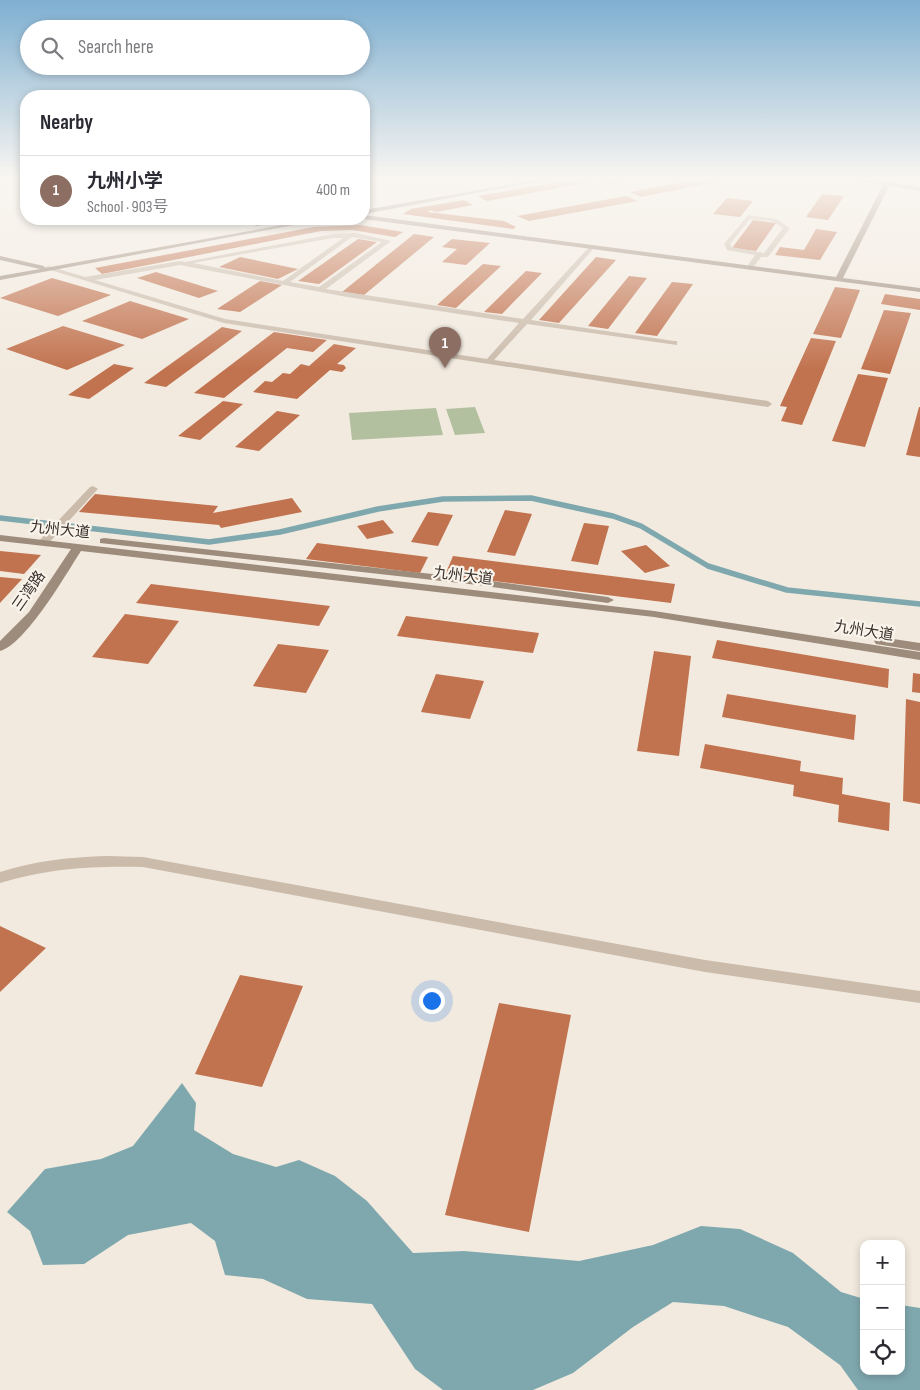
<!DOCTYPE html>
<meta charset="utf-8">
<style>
:root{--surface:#fff;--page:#f2f2f3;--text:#2b2b33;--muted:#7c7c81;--line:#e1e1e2;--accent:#215058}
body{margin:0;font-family:"Sofia Sans Condensed","Noto Sans SC",sans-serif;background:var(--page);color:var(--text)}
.controls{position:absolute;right:15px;bottom:15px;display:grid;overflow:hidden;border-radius:10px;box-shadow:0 2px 8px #0003}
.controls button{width:45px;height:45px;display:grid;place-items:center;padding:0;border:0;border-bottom:1px solid var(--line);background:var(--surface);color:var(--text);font:25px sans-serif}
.you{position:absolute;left:431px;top:1000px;width:18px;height:18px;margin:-12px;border:4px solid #fff;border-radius:50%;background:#1a73e8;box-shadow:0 0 0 8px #1a73e833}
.badge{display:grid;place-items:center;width:32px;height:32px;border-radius:50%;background:var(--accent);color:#fff;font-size:16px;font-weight:700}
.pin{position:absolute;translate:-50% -41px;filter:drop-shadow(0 1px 2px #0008)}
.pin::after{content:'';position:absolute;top:26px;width:18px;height:15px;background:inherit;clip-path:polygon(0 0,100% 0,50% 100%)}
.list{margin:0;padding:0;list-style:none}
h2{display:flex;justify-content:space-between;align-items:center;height:65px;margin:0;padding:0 20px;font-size:21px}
h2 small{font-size:16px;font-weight:400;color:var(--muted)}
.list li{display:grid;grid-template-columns:32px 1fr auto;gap:15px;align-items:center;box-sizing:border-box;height:70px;padding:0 20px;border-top:1px solid var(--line)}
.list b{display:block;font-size:19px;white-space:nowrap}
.list p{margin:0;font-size:16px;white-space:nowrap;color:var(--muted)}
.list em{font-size:16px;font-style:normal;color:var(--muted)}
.icon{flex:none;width:28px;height:28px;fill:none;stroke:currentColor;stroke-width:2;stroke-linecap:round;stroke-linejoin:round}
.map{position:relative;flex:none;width:920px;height:1390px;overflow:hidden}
.search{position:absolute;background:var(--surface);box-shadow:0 2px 8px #0003;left:20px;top:20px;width:350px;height:55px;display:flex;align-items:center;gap:12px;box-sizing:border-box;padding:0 18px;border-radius:28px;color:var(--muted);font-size:19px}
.panel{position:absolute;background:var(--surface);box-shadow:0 2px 8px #0003;left:20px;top:90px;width:350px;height:135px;border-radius:20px}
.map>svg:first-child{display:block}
.green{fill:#b3c09f}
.water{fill:#7fa8ae}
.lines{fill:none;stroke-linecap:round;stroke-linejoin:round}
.stream{stroke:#7fa8ae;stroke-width:5.5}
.building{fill:#c1724e}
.street{fill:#cabbab;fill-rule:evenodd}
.secondary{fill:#9d8b7c;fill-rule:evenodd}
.labels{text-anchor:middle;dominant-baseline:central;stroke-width:4.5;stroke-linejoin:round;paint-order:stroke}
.street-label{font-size:15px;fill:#382f2a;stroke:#f9f4eb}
</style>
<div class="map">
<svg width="920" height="1390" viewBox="0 0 920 1390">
<rect width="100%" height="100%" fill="#f2eadf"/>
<!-- green -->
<path class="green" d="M475 407 485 433 455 435 446 409Z
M436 408 443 435 352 440 349 413Z"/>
<!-- water -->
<path class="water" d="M182 1083 196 1103 194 1130 233 1154 276 1167 299 1160 335 1176 367 1201 413 1253 464 1251 579 1261 653 1245 701 1226 740 1229 793 1253 841 1292 864 1299V1371H901V1305L920 1308V1390H858L840 1365 788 1327 724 1306 673 1302 633 1327 573 1373 533 1390H443L415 1369 372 1304 307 1299 263 1279 225 1275 215 1241 191 1223 128 1235 84 1264 43 1265 30 1231 7 1212 45 1169 101 1159 133 1146Z"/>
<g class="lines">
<!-- stream -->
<path class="stream" d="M0 518 209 542 280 532 378 509 443 499 531 498 613 516 641 526 708 566 787 590 920 604"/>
</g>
<!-- building -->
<path class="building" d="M364 177H375L380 179 364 182Z
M613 177H643V178L609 184 598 179Z
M710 177 721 181 641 197 630 192Z
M581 178 591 182 487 201 478 196Z
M822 194 844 196 828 220 806 217Z
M626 196 638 201 529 221 517 216Z
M727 198 753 201 740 217 713 214Z
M464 200 473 205 436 212 430 210 428 212 504 221 516 227 513 229 403 214 411 209Z
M246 219H288V220L256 226Z
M753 220 776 223 756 251 732 248Z
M360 225 403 232 395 237 352 230 321 231 102 274 95 268 314 227Z
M816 229 837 232 820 260 775 255 780 247 804 250Z
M414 234 434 237 364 295 342 292Z
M358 239 377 242 319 284 298 281Z
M452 239 490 243 466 265 442 262 457 249 442 247Z
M240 257 298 269 278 279 219 267Z
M596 257 616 260 559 323 539 320Z
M483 264 501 266 456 308 437 305Z
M526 271 542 273 502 314 484 312Z
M156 272 218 291 199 298 137 278Z
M629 276 647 278 608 329 588 326Z
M52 278 111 295 58 316 0 298Z
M260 281 282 285 240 312 217 309Z
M672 282 693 284 657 336 635 333Z
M835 287 860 290 841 338 813 334Z
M885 294 920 299V310L881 304Z
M130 301 189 319 142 339 82 321Z
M884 310 911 313 890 374 861 369Z
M63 326 125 345 67 370 6 349Z
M222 327 242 331 166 387 144 383Z
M274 332 327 340 313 352 287 348 224 398 194 393Z
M811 338 836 341 802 425 781 421 787 407 780 406Z
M334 344 356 348 337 364 344 365 346 368 342 372 330 370 297 399 253 392 265 381 272 382 283 373 290 374 301 364 309 366Z
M114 364 134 368 89 399 68 395Z
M858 374 888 378 865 447 832 441Z
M223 401 243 404 200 440 178 436Z
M919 407H920V457L906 455Z
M277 411 300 415 259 451 235 447Z
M95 494 218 506 213 513 292 498 302 512 221 528 219 525 79 512Z
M505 510 532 514 515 556 487 552Z
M428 512 453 515 438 546 411 542Z
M383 520 394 533 367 539 357 526Z
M584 523 609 526 598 565 571 561Z
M317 543 428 557 420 573 306 559Z
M646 545 670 566 645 573 621 551Z
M0 551 41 555 24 574 0 571Z
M453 556 675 584 671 603 445 575Z
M0 577 22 579 0 603Z
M151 584 330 606 319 626 136 603Z
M125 614 179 621 148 664 92 657Z
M406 616 539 633 533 653 397 636Z
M717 640 889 669 888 688 712 658Z
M278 644 329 650 306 693 253 686Z
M654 651 691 656 679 756 637 751Z
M913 673 920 674V693L912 692Z
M436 674 484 681 470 719 421 712Z
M727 694 856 715 854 740 722 717Z
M906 699 920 702V804L903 801Z
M705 744 801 761 800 771 843 778 842 794 890 803 889 831 838 822 839 805 793 796 794 785 700 768Z
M0 926 46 948 0 992Z
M240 975 303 986 262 1087 195 1074Z
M499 1003 571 1015 529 1232 445 1215Z"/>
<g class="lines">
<!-- street -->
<path class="street" d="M898 177H905L888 186 883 185Z
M748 215 776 219 790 228 768 257H761L752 269 750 270 746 268 755 255 727 250 724 244ZM750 219 772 221 783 228 764 253 732 247 730 244Z
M356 233 391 241 326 289 523 319 590 246H594V248L531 320 674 341H677V345L527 324 494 360 768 401 772 404 768 407 224 323 44 268 48 266 85 277 180 261 185 262 333 234ZM352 237 382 242 319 287 290 282ZM333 238H343L283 281 193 263ZM180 265 347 297 519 323 487 359 225 319 95 280Z
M93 486 98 489 96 491 47 545H39V541L90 487Z
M107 856 143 857 705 960 920 991V1003L705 972 143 867C90 866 51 868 0 883V872C35 861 70 857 107 856Z"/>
<!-- secondary -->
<path class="secondary" d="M553 177H563L364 214V210Z
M838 177H850L920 187V191L889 186 843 278 920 288V292L363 219 364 215 836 277 883 185Z
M315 219H327L0 280V276L40 269 0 260V256L44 266 45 268Z
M0 535 654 611 920 652V660L654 617 81 551C66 574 26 644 0 651V641L29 612 71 549 0 541Z
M104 538 478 579 608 597 614 600 608 603 478 585 100 543V539Z
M880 637 920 643V651L876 644 874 641Z"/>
</g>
<!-- sky -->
<linearGradient id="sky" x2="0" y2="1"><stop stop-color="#7eafd1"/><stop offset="0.48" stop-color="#f9f6f1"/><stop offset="1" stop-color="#f9f6f1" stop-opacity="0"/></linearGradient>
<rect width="920" height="371" fill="url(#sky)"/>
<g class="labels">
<!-- street labels -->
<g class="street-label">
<text transform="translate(60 530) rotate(6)">九州大道</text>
<text transform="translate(463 576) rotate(7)">九州大道</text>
<text transform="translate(29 591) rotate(-55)">三湾路</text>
<text transform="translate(864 631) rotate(9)">九州大道</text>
</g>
</g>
</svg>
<div class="controls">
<button>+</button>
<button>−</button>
<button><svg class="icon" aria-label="locate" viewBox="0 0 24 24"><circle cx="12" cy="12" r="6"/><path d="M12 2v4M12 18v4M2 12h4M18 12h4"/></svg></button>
</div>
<div class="you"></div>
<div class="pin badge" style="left:445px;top:368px;background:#8d6e63">1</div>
<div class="search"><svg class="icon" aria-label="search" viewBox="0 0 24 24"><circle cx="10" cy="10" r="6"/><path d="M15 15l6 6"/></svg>Search here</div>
<section class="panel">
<h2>Nearby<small></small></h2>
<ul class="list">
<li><span class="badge" style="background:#8d6e63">1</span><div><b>九州小学</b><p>School · 903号</p></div><em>400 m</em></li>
</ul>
</section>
</div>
